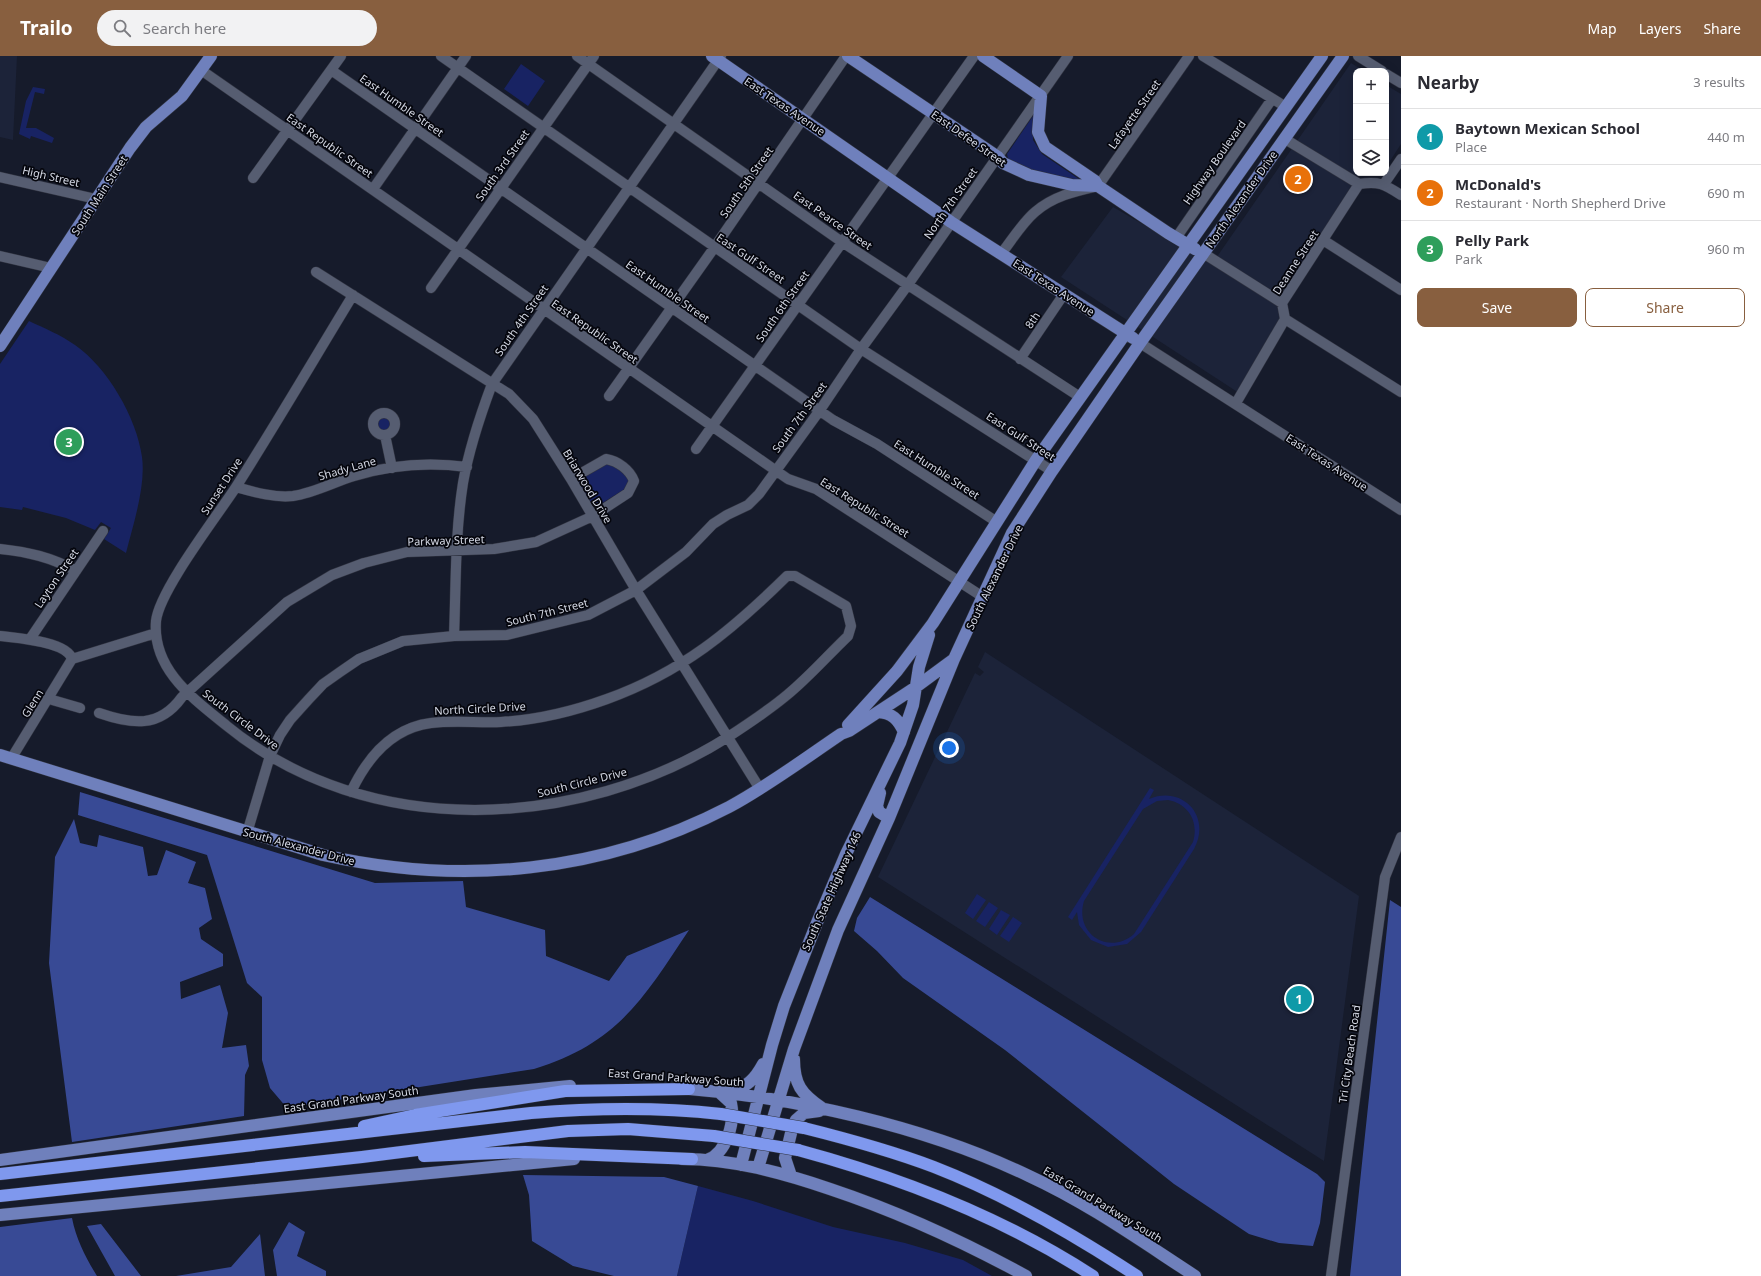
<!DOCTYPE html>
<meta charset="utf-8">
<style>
:root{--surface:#fff;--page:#f2f2f3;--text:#2b2b33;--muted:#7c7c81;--line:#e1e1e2;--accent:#885f3f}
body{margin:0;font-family:"Noto Sans",sans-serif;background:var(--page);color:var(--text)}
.controls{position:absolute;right:12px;top:12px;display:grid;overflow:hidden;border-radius:8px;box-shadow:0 4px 16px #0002}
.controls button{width:36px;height:36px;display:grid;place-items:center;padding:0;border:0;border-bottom:1px solid var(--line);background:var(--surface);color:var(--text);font:20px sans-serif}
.you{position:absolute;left:949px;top:692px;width:14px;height:14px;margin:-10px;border:3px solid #fff;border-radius:50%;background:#1a73e8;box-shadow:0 0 0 6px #1a73e833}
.badge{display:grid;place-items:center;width:26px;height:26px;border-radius:50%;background:var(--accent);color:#fff;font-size:13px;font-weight:700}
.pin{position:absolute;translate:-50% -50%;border:2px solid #fff;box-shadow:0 1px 4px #0006}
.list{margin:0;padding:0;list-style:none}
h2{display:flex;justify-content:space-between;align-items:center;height:52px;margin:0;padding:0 16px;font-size:17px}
h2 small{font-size:13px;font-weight:400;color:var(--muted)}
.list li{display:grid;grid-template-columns:26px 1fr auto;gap:12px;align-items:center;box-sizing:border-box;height:56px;padding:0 16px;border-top:1px solid var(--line)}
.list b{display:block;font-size:15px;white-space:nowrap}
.list p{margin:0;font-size:13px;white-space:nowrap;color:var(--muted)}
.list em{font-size:13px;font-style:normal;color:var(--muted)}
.actions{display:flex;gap:8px;padding:12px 16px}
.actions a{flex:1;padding:9px 0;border:1px solid var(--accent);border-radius:8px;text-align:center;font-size:14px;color:var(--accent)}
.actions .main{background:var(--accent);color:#fff}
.icon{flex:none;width:22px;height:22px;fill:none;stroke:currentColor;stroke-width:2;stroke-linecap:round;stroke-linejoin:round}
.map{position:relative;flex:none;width:1401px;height:1220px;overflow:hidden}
header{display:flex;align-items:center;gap:24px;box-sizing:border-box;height:56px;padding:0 20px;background:var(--accent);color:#fff}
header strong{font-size:19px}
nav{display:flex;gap:22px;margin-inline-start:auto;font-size:14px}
.search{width:280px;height:36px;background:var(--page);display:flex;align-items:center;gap:10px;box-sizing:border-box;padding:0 14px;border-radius:22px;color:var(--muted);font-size:15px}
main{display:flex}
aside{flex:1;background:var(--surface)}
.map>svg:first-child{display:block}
.built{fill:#1c2339}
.green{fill:#182363;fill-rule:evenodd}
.forest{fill:#384a95}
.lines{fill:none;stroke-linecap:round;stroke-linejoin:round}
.minor-casing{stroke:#313441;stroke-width:11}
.major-casing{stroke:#313441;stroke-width:13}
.highway-casing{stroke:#313441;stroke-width:13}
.minor{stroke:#565d71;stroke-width:10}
.major{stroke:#6f80bc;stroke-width:12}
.highway{stroke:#7f98ee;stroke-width:12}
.highway-bridge-casing{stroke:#313441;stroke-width:13;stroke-linecap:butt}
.highway-bridge{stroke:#7f98ee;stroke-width:12}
.labels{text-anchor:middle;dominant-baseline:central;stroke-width:3.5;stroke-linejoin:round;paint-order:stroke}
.street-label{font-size:11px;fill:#d5d9e5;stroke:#05060d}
</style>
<header>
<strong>Trailo</strong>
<div class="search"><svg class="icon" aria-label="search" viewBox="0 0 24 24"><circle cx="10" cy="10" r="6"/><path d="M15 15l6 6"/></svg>Search here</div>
<nav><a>Map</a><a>Layers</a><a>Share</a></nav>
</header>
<main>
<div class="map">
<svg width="1401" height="1220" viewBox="0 0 1401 1220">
<rect width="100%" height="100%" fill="#161b2b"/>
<!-- built -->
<path class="built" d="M0 0H17L13 84 0 81Z
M1351 7 1364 15H1356V117H1382L1358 118 1239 337 1061 221 1113 151 1212 208Z
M1386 29 1401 38V88L1386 111Z
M985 596 1359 840 1324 1105 878 821 975 617 980 620 984 616 978 611Z"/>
<!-- green -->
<path class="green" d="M521 8 545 25 528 50 504 33Z
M33 31 45 33 44 38 35 36 26 72H36L54 82 52 87 31 80 30 83 19 78 26 45Z
M1033 60V84L1042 98 1079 123 1075 126 1031 114 1008 103 1007 98Z
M29 265C44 272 61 279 75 289 107 311 137 362 142 401 146 430 133 469 126 497L104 483 111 472 101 466 95 474 66 462 23 451 22 454 0 451V308Z
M376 368a7 7 0 1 1 14 0a7 7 0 1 1-14 0Z
M605 408C614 408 626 415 629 424L625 433 596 451 591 450 578 427 579 423Z
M1150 732 1154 734 1149 743C1182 729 1212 760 1194 793L1141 876 1127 888 1108 891 1091 884 1079 869 1077 856 1072 864 1068 861ZM1168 744C1189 748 1199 766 1193 786L1134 878C1109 900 1074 878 1084 845L1143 753 1157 745Z
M977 838 986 844 973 863 965 857Z
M989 846 998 852 985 871 976 865Z
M1001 854 1010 859 997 879 989 873Z
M1013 861 1022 867 1009 886 1000 880Z
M698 1130 753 1145 833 1171 905 1187 963 1204 992 1220H677Z"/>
<!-- forest -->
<path class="forest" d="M80 736 375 827 463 825 466 851 545 874 546 900 609 925 627 900 689 874C643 943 618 987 534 1013L287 1052 270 1032 262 1004V941L247 927 207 799 78 759Z
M74 763 80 787 97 791 99 779 143 791 148 820 157 819 166 794 196 806 188 827 205 832 212 863 199 872 201 883 223 898V910L180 926 181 943 220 929 228 957 222 992 246 989 249 1010 245 1019 244 1060 72 1086 49 907 55 801Z
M870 841 1317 1118 1325 1126 1320 1167 1313 1190 1279 1187 1249 1178 1174 1128 1005 994 903 922 877 895 854 875 857 862Z
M1390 844 1401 851V1220H1350Z
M523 1119 664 1121 698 1130 677 1220H614L573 1210 532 1185 529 1139Z
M72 1162C76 1183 86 1202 97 1220H0V1171Z
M289 1166 305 1176 297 1200 326 1215V1220H277L273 1194Z
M101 1168 141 1220H115L87 1170Z
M260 1178 265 1220H176L231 1211Z"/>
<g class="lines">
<!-- minor casing -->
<g class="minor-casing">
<path id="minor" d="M441 0 861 293 1052 415
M577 0 842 186 1080 341
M1203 0 1286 51
M1358 0 1382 15
M201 14 775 414 788 423 816 433 983 541
M331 14 833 364 877 388 997 466
M1386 18 1401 27
M1285 83 1359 128
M0 121 96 143
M253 122 341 0
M1384 128 1401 103
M373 133 466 0
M1176 182 1272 43
M1323 184 1401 234
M1203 197 1282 247
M1001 198C1012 184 1022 167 1035 156 1053 140 1076 135 1098 130L1189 0
M0 200 51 212
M316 216 509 338 533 363 571 423 636 534 760 733
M431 232 594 0
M1285 263 1401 336
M1140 287 1401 454
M1020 303 1064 238
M609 340 714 192 846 0
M1236 347 1285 263 1282 247 1359 128C1379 125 1384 128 1401 139
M373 368a11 11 0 1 1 22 0a11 11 0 1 1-22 0Z
M385 379 392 412
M696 393 974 0
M236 431C254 436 274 442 293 440 314 437 334 426 354 420 390 409 430 406 467 411
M0 493C28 496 51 501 76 515
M0 580C16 582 67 585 72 603
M454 580C456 529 455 477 463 427 469 393 480 360 492 328L721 0
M30 583 103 475
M72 603 156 577
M49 643 80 652
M99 657C131 668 159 673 182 641L287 546 332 519 364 507 407 496 494 493 536 486 593 460 628 437 634 425C630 414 618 405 606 403L571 423
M11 703 72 603
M351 736C367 702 391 672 431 667 454 664 478 667 501 666 536 664 574 655 607 643 682 616 731 575 787 520H795L846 550 851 570 848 580C828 599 809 621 787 639 769 654 748 668 728 681 579 775 368 785 227 670 194 643 152 614 156 565 159 535 217 460 236 431 276 368 314 303 353 239
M247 777 270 700 280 679 290 664 308 644 323 628 340 616 359 603 403 585 454 580 507 579 588 559 636 534 686 496 713 468 727 459 748 449 759 438 820 354 861 293 907 230 1068 0
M1331 1220 1385 821 1401 781"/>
</g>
<!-- major casing -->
<g class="major-casing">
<path id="major" d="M712 0 951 166 1133 282
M848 0 998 101 1003 107 1029 119 1072 129 1098 130 1168 177 1195 193
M983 0 1041 40 1038 76 1045 91 1095 125 1098 130
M0 290 130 92 146 71 182 40 211 0
M878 656C892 657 898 663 904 676
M848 669 897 615 933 567 1036 404 1322 0
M0 699 323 799C462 830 602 817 729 751 768 730 804 703 841 678L849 675 916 631 954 603
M880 737 877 750 879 756 889 762
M794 1003C794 1028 801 1038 822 1052
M679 1032C794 1041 925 1070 1029 1120 1088 1147 1141 1185 1195 1220
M730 1036C747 1031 755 1023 763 1008
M682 1103C733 1103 783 1117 830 1133 899 1156 962 1185 1026 1220
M0 1104 476 1039 570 1030
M707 1104C727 1097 735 1066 731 1047L719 1036
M741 1109 772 989 784 950 816 869 846 798 900 687 913 649 919 611 929 579
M758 1112 794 993 838 874 889 762 954 603 1012 477 1052 415 1140 287 1343 0
M791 1120 785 1102 792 1073 796 1064 804 1057 819 1055
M0 1159 574 1103"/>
</g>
<!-- highway casing -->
<g class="highway-casing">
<path id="highway" d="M364 1070 415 1059 565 1035 689 1033
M804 1072C848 1083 892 1095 934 1111 1006 1139 1073 1178 1137 1220
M798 1094C902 1122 1002 1161 1093 1220
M424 1100 525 1096 692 1103
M0 1118 531 1057C595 1052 657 1051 721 1058
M0 1140 362 1101 568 1075 628 1073 714 1080"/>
</g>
<!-- minor -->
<use href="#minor" class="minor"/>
<!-- major -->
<use href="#major" class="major"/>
<!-- highway -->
<use href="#highway" class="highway"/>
<!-- highway-bridge casing -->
<g class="highway-bridge-casing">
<path id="highway-bridge" d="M721 1058 804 1072
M714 1080 798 1094"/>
</g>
<!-- highway-bridge -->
<use href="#highway-bridge" class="highway-bridge"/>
</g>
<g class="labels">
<!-- street labels -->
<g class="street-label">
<text transform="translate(402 49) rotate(35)">East Humble Street</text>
<text transform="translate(785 50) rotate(34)">East Texas Avenue</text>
<text transform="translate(1134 58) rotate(-55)">Lafayette Street</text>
<text transform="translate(969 82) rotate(35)">East Defee Street</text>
<text transform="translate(330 89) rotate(35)">East Republic Street</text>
<text transform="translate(1214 106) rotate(-55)">Highway Boulevard</text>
<text transform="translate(502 109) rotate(-55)">South 3rd Street</text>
<text transform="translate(51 120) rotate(13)">High Street</text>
<text transform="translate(746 126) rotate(-55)">South 5th Street</text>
<text transform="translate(99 139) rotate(-57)">South Main Street</text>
<text transform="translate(1241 143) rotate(-55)">North Alexander Drive</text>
<text transform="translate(950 147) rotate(-55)">North 7th Street</text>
<text transform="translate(833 164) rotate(35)">East Pearce Street</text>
<text transform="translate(751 202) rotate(34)">East Gulf Street</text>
<text transform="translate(1295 206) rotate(-57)">Deanne Street</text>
<text transform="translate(1054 231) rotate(33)">East Texas Avenue</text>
<text transform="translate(668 235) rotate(35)">East Humble Street</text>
<text transform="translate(782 250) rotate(-55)">South 6th Street</text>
<text transform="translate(521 264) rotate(-55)">South 4th Street</text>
<text transform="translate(1032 264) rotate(-56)">8th</text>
<text transform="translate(595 275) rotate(35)">East Republic Street</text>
<text transform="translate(799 361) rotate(-54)">South 7th Street</text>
<text transform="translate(1021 380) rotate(33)">East Gulf Street</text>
<text transform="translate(1327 406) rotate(33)">East Texas Avenue</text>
<text transform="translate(347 412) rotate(-16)">Shady Lane</text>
<text transform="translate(937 413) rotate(33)">East Humble Street</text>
<text transform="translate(221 430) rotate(-57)">Sunset Drive</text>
<text transform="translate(588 430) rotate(59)">Briarwood Drive</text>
<text transform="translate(865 451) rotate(32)">East Republic Street</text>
<text transform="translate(446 484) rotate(-2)">Parkway Street</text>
<text transform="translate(994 521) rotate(-64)">South Alexander Drive</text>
<text transform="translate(56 522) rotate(-56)">Layton Street</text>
<text transform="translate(547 556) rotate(-14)">South 7th Street</text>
<text transform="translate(32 647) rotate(-58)">Glenn</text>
<text transform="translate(480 652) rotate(-3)">North Circle Drive</text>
<text transform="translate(241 663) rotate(37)">South Circle Drive</text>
<text transform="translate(582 726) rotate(-14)">South Circle Drive</text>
<text transform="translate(299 790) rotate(15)">South Alexander Drive</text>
<text transform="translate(831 835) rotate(-66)">South State Highway 146</text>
<text transform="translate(1349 998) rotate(-82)">Tri City Beach Road</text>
<text transform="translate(676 1021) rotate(4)">East Grand Parkway South</text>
<text transform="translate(351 1043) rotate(-8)">East Grand Parkway South</text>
<text transform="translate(1103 1148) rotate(31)">East Grand Parkway South</text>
</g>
</g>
</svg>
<div class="controls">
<button>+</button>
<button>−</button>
<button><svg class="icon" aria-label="layers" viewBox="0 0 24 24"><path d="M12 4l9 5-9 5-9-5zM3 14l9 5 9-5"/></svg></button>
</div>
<div class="you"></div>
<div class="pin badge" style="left:1299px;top:943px;background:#0f9aa8">1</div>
<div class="pin badge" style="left:1298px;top:123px;background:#e8710a">2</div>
<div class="pin badge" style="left:69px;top:386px;background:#2e9e5b">3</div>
</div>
<aside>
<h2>Nearby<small>3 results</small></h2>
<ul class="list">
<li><span class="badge" style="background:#0f9aa8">1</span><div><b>Baytown Mexican School</b><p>Place</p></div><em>440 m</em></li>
<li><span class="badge" style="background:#e8710a">2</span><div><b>McDonald's</b><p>Restaurant · North Shepherd Drive</p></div><em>690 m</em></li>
<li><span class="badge" style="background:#2e9e5b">3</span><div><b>Pelly Park</b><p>Park</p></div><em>960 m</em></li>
</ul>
<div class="actions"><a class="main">Save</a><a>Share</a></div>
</aside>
</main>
